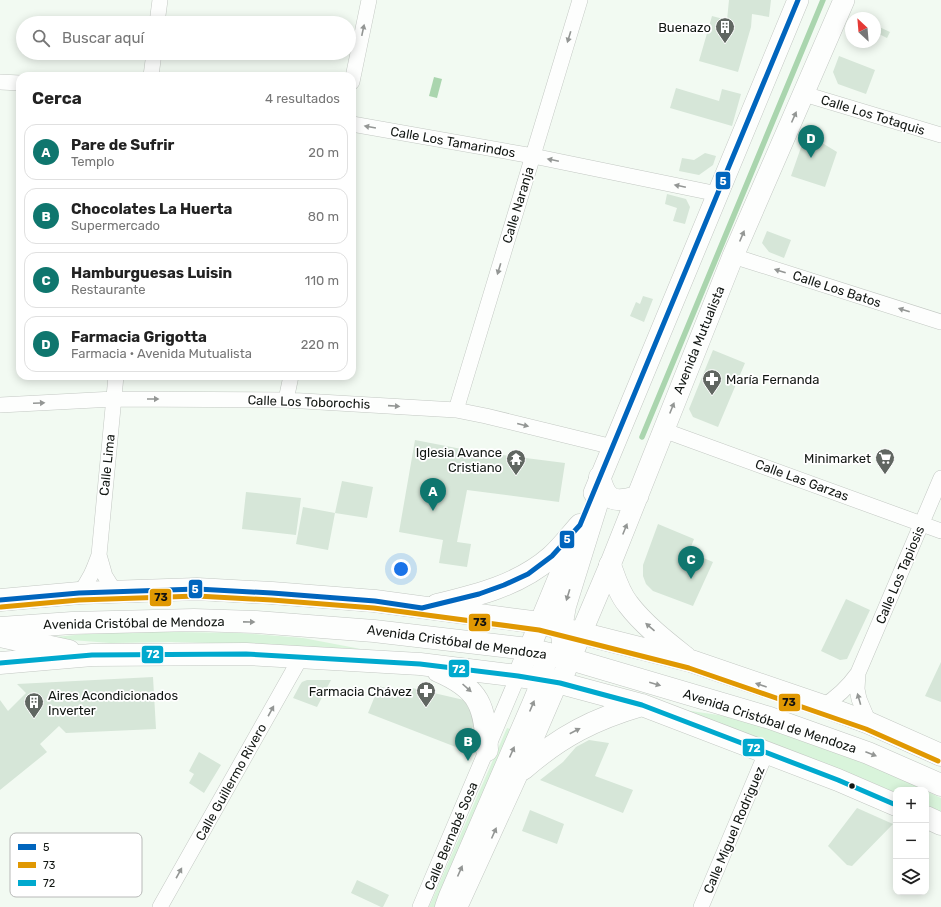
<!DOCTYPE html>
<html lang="es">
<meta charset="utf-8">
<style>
:root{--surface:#fff;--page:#f2f2f2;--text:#222;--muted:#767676;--line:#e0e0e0;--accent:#0f766e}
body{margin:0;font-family:Rubik,sans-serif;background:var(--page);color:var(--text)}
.controls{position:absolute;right:12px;bottom:12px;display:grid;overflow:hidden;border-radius:8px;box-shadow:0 2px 10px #0003}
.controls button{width:36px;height:36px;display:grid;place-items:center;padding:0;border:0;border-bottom:1px solid var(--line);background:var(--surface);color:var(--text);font:20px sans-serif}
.compass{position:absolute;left:845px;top:12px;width:36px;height:36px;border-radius:50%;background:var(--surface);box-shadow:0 2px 10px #0003;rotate:334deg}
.you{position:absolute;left:401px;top:569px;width:14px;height:14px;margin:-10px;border:3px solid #fff;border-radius:50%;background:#1a73e8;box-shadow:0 0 0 6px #1a73e833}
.badge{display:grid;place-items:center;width:26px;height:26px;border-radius:50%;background:var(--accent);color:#fff;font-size:13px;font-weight:700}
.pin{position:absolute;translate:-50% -33px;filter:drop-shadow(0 1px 2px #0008)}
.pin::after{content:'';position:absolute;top:21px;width:14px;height:12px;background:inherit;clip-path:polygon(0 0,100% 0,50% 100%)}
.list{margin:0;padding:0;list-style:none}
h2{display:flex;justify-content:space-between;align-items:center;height:52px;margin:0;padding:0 16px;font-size:17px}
h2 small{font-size:13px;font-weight:400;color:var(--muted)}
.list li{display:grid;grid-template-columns:26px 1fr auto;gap:12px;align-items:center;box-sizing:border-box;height:56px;margin:0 8px 8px;padding:0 8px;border:1px solid var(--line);border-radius:12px}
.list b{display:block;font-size:15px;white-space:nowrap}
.list p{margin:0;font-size:13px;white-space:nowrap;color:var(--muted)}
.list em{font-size:13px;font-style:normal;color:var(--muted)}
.icon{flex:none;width:22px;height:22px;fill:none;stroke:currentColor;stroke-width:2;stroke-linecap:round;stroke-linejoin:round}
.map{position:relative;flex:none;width:941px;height:907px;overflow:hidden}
.search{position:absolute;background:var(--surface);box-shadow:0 2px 10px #0003;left:16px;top:16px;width:340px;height:44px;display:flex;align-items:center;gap:10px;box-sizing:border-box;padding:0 14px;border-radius:22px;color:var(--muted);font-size:15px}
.panel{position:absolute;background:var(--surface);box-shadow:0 2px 10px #0003;left:16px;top:72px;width:340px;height:308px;border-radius:12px}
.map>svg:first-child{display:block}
.green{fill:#d9f4db}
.water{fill:#aad5ae}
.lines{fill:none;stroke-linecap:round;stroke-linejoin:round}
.stream{stroke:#aad5ae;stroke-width:5.5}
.building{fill:#d6e6d8}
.street-casing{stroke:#c3c8c3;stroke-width:16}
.secondary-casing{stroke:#c3c8c3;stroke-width:22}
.primary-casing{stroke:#c3c8c3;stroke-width:23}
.street{stroke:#fdfefd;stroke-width:15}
.secondary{stroke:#fdfefd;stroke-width:21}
.primary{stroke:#fdfefd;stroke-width:22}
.bus-1-casing{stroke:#fff;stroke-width:8}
.bus-2-casing{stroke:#fff;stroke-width:8}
.bus-3-casing{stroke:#fff;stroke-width:8}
.bus-1{stroke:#0065bd;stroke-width:5}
.bus-2{stroke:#e09802;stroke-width:5}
.bus-3{stroke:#00a9ce;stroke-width:5}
.oneway{fill:#939694}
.bus-dot{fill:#121713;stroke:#fff;stroke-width:1.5}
.labels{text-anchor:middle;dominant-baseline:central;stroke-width:3.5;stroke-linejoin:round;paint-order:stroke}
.poi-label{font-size:13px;fill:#121713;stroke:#fff;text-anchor:end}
.street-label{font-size:13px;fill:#121713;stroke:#fff}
.key{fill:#fff;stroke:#b8b9b8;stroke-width:1}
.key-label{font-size:11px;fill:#121713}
.line-badge{stroke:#fff;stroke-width:1.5}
.badge-label{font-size:11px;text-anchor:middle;font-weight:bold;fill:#fff}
.pale-badge-label{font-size:11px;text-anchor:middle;font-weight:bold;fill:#111}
</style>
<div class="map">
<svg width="941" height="907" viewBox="0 0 941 907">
<rect width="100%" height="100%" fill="#f2faf2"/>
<!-- green -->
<path class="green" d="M116 631 240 633 303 638 361 649 314 648 251 644 170 642 110 643 45 638Z
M684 710 753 720 881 766 923 790H896V793L859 777Z
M507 728 516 731 440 907H429Z
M926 791 941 798V812L926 805Z"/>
<!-- water -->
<path class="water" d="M434 77 442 79 437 98 429 96Z"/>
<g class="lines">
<!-- stream -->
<path class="stream" d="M642 437 823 0"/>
</g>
<!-- building -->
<path class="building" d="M729 0H771L769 17 752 14 751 27 738 72 699 61 712 16 727 20Z
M875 25 890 32 887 38 875 32Z
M839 56 875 70 866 94 838 84 833 72Z
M676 88 719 101 722 89 741 94 732 126 670 108Z
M806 133 837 152 825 187 791 176Z
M705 153 716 156 713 165 699 175 679 171 682 158 694 160Z
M667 194 686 199 690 207 685 224 673 221 677 208 665 204Z
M767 231 791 240 784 258 769 252 762 243Z
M643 296 653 299 644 322 630 316 636 302 640 304Z
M713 350 745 363 718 427 693 417 689 409Z
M415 440 472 451 565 463 559 502 467 490 457 542 471 544 467 567 439 563 443 540 399 532Z
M342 481 373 487 367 518 335 513Z
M246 492 301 498 296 535 242 529Z
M303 507 335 513 328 550 296 544Z
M658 524 694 539 689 552 713 562 693 606 653 591 646 584 643 576V565Z
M846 599 870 610 847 659 840 660 821 651Z
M941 662V702L925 696Z
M153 677 156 729 66 733 59 726 40 744 47 752 0 790V700L8 711 26 693 17 684Z
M307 680H331L317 707 293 698 300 685 302 682Z
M379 686 405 694 408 687 464 700 476 721 461 749 368 713Z
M589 740 609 743 595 776 633 790 623 813 540 780 563 762 576 747Z
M199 752 221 765 204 793 189 783 194 774 189 771Z
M857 808 893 824 852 866 847 865 828 846Z
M530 810 564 824 557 844 522 831Z
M357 880 389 895 383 907H381L351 893Z"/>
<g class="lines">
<!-- street casing -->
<g class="street-casing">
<path id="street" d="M157 23 160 0
M151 76 154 53
M0 82 20 83
M352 82 369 0
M804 94 941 135
M352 124 533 156 718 194
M733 256 941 322
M286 400 291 376
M0 405 114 399 286 400 456 410 486 416 613 447
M456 410 580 0
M663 430 941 531
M99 555 105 576 115 592
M79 593C89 582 94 569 99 555L116 376
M858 673 857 689 859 699 869 723
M823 706C838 697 848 687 858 673L941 478
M160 907 301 657
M420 907 518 676
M460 907 523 769 560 683
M701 907 766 753"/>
</g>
<!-- secondary casing -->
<g class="secondary-casing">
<path id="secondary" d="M600 477C606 502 615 503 638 496
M594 493 798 0
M518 676 578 531
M560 683 610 565 733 256 844 0"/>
</g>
<!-- primary casing -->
<g class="primary-casing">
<path id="primary" d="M610 565C615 579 619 593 628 604 643 624 666 642 685 657
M0 600 79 593 197 589 272 593 375 601 540 623 691 661 823 706 869 723 941 755
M437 605C478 595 519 585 551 557 562 547 571 535 580 525
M0 628 72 623 194 620 256 622 374 631 528 649 570 659 770 718 868 753 941 785
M0 636 69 651
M563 642 561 628 565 606 598 500 600 477
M0 663 92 655 246 654 420 664 518 676 560 683 642 705 838 780 896 805
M438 671C480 689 485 706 487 750
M523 769C561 736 594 719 642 705
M926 817 941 824
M446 907 450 896 533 704 543 680 544 667"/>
</g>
<!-- street -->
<use href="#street" class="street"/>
<!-- secondary -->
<use href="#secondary" class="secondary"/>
<!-- primary -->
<use href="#primary" class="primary"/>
<!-- bus-1 casing -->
<g class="bus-1-casing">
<path id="bus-1" d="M0 600 79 593 197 589 272 593 375 601 422 608 479 594 504 585 528 574 552 556 580 525 798 0"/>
</g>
<!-- bus-2 casing -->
<g class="bus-2-casing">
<path id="bus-2" d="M1 607 79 600 197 596 272 600 374 608 539 630 689 668 866 729 938 761"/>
</g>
<!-- bus-3 casing -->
<g class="bus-3-casing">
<path id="bus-3" d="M0 663 92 655 246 654 420 664 518 676 560 683 642 705 838 780 896 805"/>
</g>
<!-- bus-1 -->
<use href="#bus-1" class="bus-1"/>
<!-- bus-2 -->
<use href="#bus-2" class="bus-2"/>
<!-- bus-3 -->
<use href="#bus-3" class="bus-3"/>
</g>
<!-- one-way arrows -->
<defs><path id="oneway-solid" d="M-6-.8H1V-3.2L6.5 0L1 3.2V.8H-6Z"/></defs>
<g class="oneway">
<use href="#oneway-solid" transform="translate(363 30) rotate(-78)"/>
<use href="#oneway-solid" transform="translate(569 37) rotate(107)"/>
<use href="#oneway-solid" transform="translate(794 117) rotate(-66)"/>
<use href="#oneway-solid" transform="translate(370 127) rotate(-170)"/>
<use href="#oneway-solid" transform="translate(553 160) rotate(-168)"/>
<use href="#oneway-solid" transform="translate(680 186) rotate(-168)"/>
<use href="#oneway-solid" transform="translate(742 236) rotate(-67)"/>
<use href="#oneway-solid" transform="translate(499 269) rotate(107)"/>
<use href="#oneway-solid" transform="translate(780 271) rotate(-162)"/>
<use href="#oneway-solid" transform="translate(904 310) rotate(-162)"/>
<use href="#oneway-solid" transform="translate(153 399)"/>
<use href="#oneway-solid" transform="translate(39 403) rotate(-3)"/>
<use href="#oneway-solid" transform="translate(394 406) rotate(4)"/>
<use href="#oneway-solid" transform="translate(672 408) rotate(-68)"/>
<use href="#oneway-solid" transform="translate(523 425) rotate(14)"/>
<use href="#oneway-solid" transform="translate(625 529) rotate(-68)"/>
<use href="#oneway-solid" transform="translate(568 595) rotate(107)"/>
<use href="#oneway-solid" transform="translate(249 622) rotate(1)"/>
<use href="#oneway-solid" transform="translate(650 627) rotate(-139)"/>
<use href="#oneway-solid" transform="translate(655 684) rotate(16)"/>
<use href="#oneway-solid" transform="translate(761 685) rotate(-161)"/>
<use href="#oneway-solid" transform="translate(467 688) rotate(42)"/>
<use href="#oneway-solid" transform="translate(859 699) rotate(-106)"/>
<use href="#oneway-solid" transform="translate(532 706) rotate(-67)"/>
<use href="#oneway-solid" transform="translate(271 711) rotate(-61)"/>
<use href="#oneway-solid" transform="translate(575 731) rotate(-28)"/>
<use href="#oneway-solid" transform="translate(512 752) rotate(-66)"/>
<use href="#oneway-solid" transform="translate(871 754) rotate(21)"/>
<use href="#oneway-solid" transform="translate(494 833) rotate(-66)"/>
<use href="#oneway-solid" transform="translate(460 871) rotate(-66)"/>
<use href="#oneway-solid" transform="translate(179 873) rotate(-61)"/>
</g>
<!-- icons -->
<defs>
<g id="building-pin" transform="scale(1)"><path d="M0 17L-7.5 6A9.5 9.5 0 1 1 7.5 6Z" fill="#606661" stroke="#fff"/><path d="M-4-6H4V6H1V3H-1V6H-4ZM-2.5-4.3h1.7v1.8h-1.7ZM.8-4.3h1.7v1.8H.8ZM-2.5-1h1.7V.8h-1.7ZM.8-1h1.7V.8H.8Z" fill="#fff"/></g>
<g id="pharmacy-pin" transform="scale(1)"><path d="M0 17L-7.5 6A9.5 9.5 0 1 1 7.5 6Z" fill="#606661" stroke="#fff"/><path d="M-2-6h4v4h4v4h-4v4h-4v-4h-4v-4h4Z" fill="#fff"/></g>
<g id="supermarket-pin" transform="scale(1)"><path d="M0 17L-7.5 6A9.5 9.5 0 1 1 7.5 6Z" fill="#606661" stroke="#fff"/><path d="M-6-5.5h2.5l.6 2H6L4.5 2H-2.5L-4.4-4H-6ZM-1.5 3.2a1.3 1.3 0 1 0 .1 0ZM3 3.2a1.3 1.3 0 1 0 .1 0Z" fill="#fff"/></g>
<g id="temple-pin" transform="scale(1)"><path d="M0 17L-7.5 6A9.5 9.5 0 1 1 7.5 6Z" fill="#606661" stroke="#fff"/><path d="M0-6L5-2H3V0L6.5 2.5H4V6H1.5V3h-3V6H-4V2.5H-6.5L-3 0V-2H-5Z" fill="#fff"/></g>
</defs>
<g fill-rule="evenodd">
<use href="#building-pin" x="725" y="27"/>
<use href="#pharmacy-pin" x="712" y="379"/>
<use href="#supermarket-pin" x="885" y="458"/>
<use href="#temple-pin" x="516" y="459"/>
<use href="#pharmacy-pin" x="426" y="691"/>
<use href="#building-pin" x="34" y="702"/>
</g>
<!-- markers -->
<circle class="bus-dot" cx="852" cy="786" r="3.5"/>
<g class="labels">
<!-- poi labels -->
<g class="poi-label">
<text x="711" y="27">Buenazo</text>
<text x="726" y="379" text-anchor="start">María Fernanda</text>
<text x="502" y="452">Iglesia Avance<tspan x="502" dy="15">Cristiano</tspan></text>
<text x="871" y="458">Minimarket</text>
<text x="412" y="691">Farmacia Chávez</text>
<text x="48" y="695" text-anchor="start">Aires Acondicionados<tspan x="48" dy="15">Inverter</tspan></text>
</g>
<!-- street labels -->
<g class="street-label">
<text transform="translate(873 115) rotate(17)">Calle Los Totaquis</text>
<text transform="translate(453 142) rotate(10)">Calle Los Tamarindos</text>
<text transform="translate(518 205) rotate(-73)">Calle Naranja</text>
<text transform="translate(837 289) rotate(18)">Calle Los Batos</text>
<text transform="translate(699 340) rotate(-68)">Avenida Mutualista</text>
<text transform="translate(309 402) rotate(2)">Calle Los Toborochis</text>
<text transform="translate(107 465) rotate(-84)">Calle Lima</text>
<text transform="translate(802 480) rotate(20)">Calle Las Garzas</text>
<text transform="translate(900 575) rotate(-67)">Calle Los Tapiosis</text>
<text transform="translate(134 623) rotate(-1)">Avenida Cristóbal de Mendoza</text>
<text transform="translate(457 642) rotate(8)">Avenida Cristóbal de Mendoza</text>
<text transform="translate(770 721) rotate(18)">Avenida Cristóbal de Mendoza</text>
<text transform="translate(231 782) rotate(-61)">Calle Guillermo Rivero</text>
<text transform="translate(734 830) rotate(-67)">Calle Miguel Rodriguez</text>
<text transform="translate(451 836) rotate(-67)">Calle Bernabé Sosa</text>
</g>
</g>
<!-- legend -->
<rect x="10" y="833" width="132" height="64" rx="6" class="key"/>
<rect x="18" y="844" width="18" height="6" fill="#0065bd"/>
<rect x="18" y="862" width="18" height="6" fill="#e09802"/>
<rect x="18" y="880" width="18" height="6" fill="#00a9ce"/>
<g class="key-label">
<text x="43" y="851">5</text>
<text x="43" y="869">73</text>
<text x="43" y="887">72</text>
</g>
<g class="line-badge">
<rect x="715" y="171" width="16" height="19" rx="4" fill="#0065bd"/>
<rect x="559" y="530" width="16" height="19" rx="4" fill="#0065bd"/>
<rect x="188" y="579" width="15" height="20" rx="4" fill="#0065bd"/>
<rect x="149" y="588" width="23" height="19" rx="4" fill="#e09802"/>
<rect x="468" y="613" width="23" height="19" rx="4" fill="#e09802"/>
<rect x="141" y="645" width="23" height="19" rx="4" fill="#00a9ce"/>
<rect x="448" y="659" width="22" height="19" rx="4" fill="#00a9ce"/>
<rect x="778" y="693" width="23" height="19" rx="4" fill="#e09802"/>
<rect x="742" y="738" width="23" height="19" rx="4" fill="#00a9ce"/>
</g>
<g class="badge-label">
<text x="723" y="185">5</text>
<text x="567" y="543">5</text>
<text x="195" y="593">5</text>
<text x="153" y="658">72</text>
<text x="459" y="673">72</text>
<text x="754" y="752">72</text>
</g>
<g class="pale-badge-label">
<text x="161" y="601">73</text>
<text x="480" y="626">73</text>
<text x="789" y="706">73</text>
</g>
</svg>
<div class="controls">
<button>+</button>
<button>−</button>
<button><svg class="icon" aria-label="layers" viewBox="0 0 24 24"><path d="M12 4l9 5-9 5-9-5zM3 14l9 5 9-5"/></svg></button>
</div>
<svg class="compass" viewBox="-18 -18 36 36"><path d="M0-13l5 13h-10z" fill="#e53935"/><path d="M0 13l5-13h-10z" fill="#767676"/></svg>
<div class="you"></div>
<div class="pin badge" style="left:433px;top:511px">A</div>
<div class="pin badge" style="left:468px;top:761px">B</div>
<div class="pin badge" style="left:691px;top:579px">C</div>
<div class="pin badge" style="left:811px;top:158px">D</div>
<div class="search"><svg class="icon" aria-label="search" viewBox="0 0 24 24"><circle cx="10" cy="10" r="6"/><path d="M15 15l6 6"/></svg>Buscar aquí</div>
<section class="panel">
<h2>Cerca<small>4 resultados</small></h2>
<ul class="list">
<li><span class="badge">A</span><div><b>Pare de Sufrir</b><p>Templo</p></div><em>20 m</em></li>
<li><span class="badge">B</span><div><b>Chocolates La Huerta</b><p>Supermercado</p></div><em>80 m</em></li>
<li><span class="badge">C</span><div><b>Hamburguesas Luisin</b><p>Restaurante</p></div><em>110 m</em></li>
<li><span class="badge">D</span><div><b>Farmacia Grigotta</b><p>Farmacia · Avenida Mutualista</p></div><em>220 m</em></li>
</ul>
</section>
</div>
